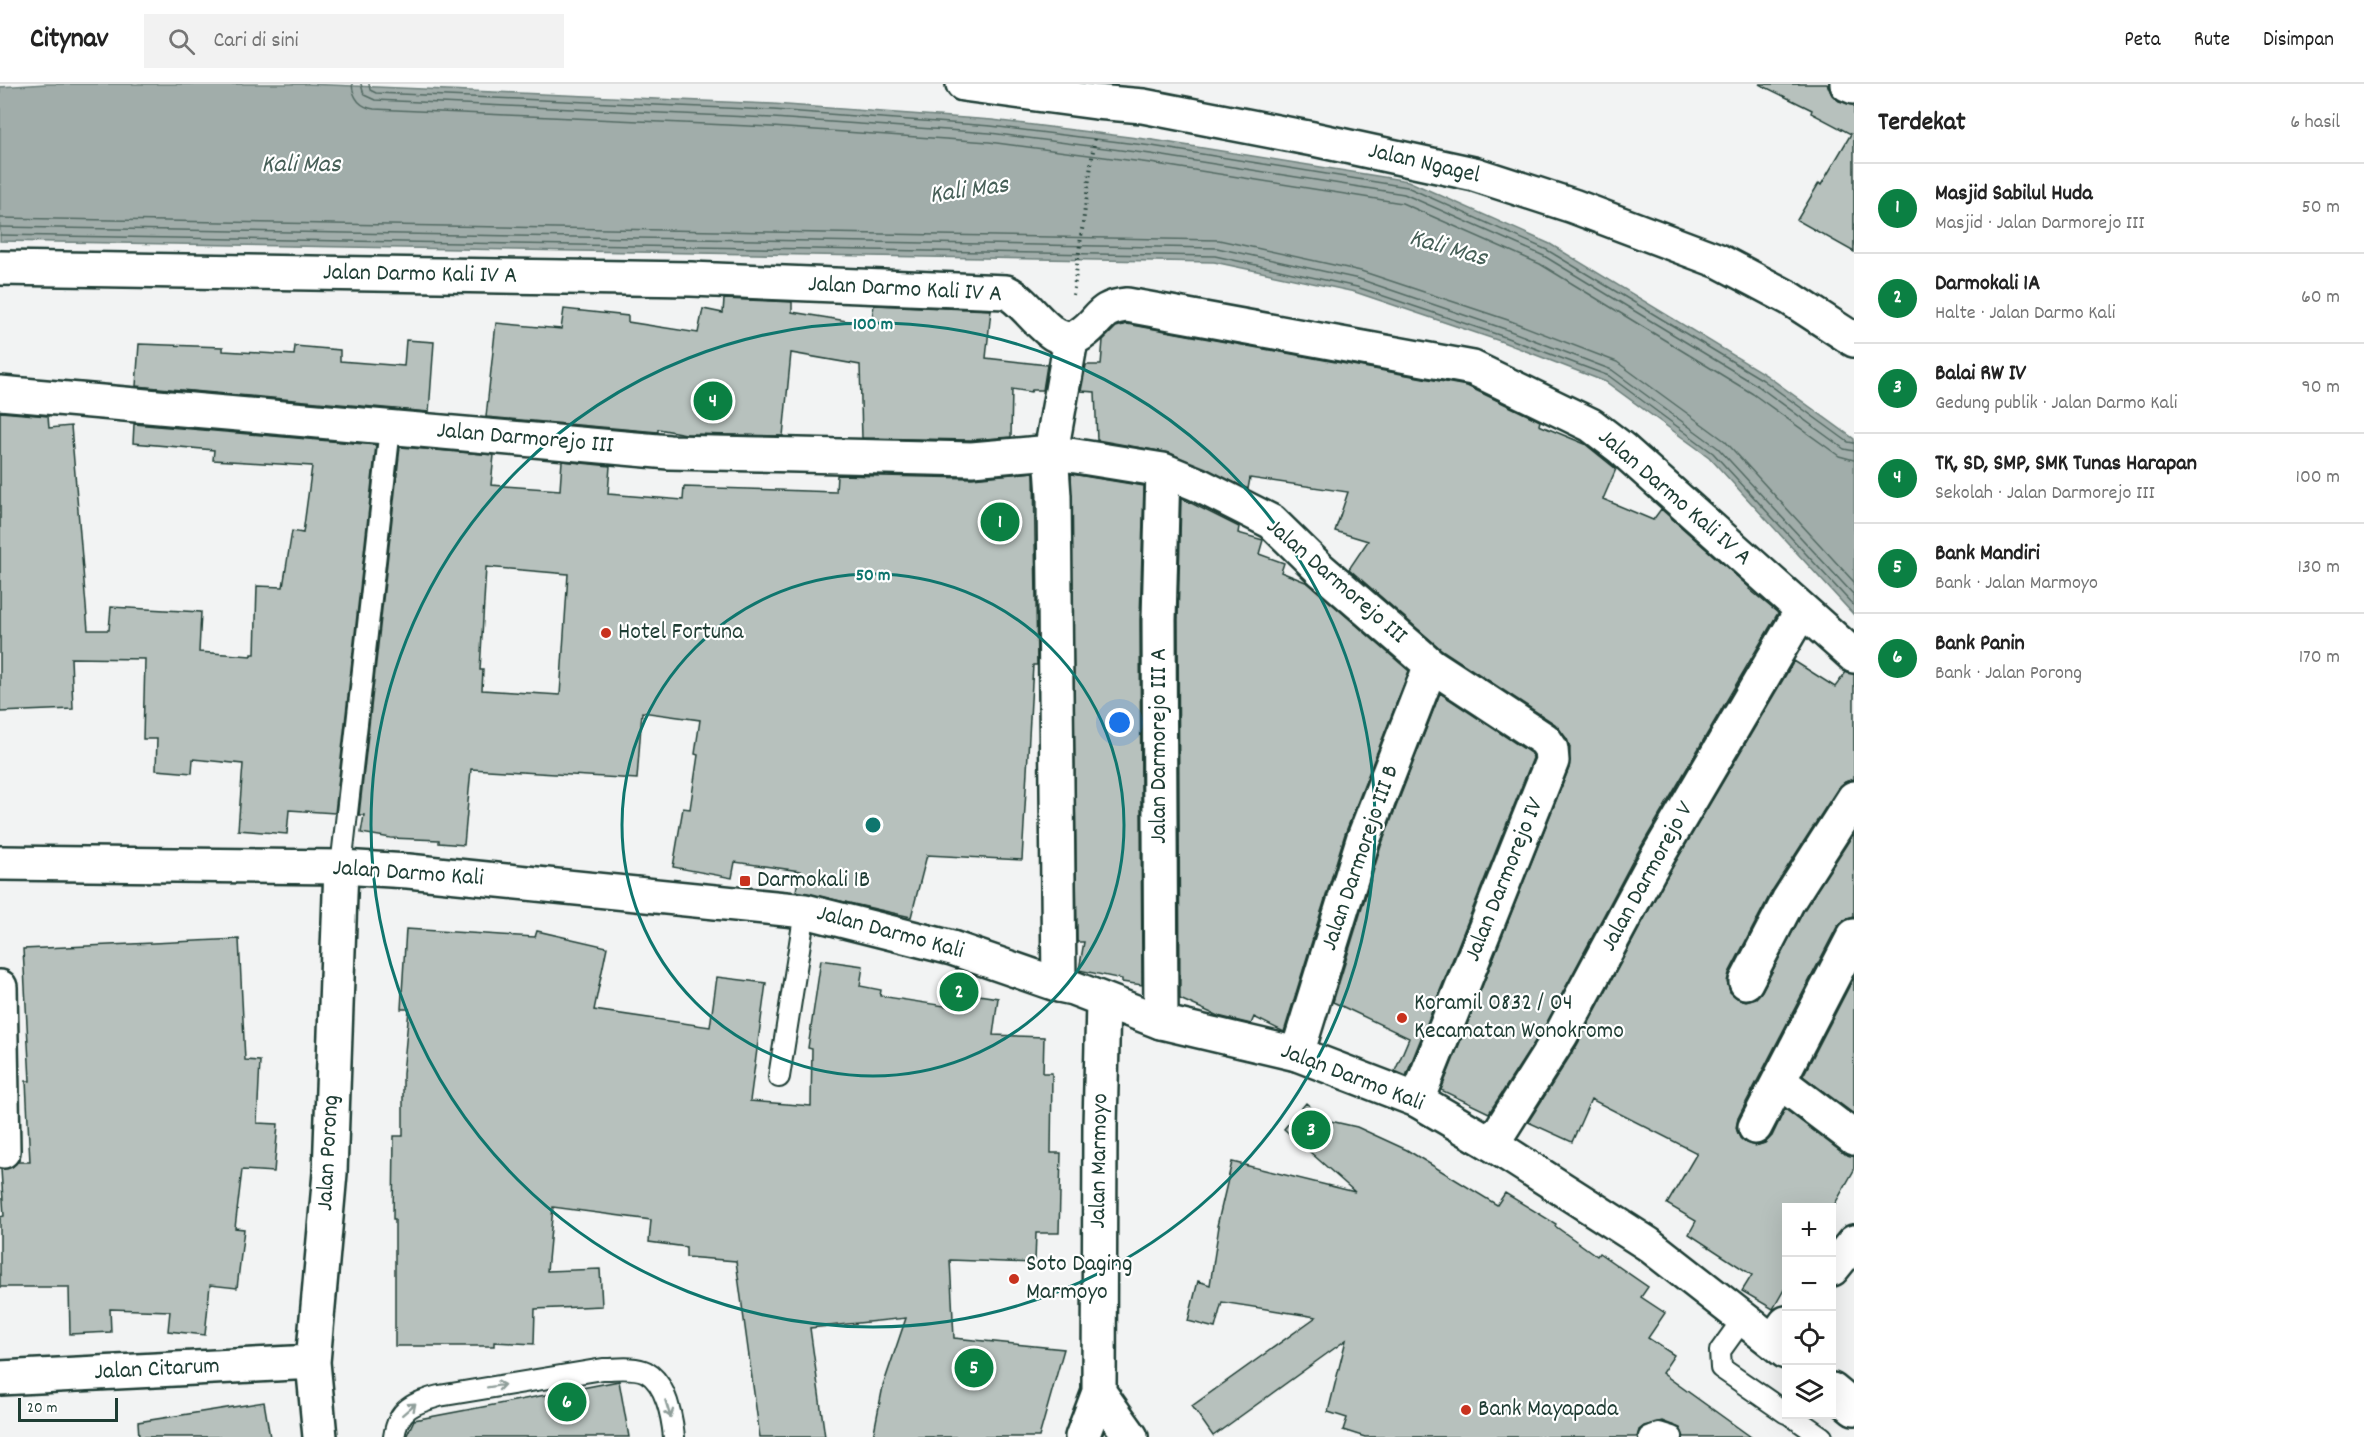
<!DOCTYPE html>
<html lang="id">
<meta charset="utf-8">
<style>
:root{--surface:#fff;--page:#f2f2f2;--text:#222;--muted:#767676;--line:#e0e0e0;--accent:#0b8043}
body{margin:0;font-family:Dekko,sans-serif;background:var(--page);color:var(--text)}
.controls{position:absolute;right:18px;bottom:18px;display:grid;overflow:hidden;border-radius:0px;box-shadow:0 6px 24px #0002}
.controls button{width:54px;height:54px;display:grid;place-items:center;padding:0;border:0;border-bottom:2px solid var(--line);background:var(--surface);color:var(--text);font:30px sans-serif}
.scale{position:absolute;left:18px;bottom:15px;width:100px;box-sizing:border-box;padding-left:6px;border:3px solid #1f3d34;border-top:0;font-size:16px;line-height:21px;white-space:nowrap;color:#1f3d34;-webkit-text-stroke:4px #fff;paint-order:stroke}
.you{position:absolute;left:1120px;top:639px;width:21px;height:21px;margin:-15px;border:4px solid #fff;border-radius:50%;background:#1a73e8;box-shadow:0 0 0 9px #1a73e833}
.badge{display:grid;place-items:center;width:39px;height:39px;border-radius:50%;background:var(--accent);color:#fff;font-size:20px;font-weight:700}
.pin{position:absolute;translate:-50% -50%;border:3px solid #fff;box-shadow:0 2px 6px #0006}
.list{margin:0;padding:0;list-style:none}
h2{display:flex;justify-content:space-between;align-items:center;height:78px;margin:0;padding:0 24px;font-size:26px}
h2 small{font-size:20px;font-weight:400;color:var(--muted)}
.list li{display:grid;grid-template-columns:39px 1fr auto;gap:18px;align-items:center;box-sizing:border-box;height:90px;padding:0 24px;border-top:2px solid var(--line)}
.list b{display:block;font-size:22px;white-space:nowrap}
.list p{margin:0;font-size:20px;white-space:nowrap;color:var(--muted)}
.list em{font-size:20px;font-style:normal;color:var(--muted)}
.icon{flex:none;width:33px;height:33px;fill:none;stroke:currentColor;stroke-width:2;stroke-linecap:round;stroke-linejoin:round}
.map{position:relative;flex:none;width:1854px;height:1353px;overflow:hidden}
header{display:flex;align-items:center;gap:36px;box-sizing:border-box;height:84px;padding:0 30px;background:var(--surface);border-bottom:2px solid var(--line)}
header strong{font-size:28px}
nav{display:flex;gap:33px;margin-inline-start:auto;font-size:21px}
.search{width:420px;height:54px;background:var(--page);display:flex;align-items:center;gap:15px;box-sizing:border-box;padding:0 21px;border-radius:0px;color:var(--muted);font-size:22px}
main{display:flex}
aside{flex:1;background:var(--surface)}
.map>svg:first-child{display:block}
.water{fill:#a1adaa;stroke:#6d807b;stroke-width:1.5}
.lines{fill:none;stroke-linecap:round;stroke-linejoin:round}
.shore{stroke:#536a63;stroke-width:1.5}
.building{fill:#b7c1bd;stroke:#1f3d34;stroke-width:1.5;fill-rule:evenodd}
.service-casing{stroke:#1f3d34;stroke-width:24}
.minor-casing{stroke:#1f3d34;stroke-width:38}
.secondary-casing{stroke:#1f3d34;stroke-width:38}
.trunk-casing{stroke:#1f3d34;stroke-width:38}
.path{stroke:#1f3d34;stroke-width:4;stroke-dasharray:1.5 4.5;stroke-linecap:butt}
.service{stroke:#fff;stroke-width:20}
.minor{stroke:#fff;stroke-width:33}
.secondary{stroke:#fff;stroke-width:33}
.trunk{stroke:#fff;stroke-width:33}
.oneway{stroke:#8f9e9a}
.ring{fill:none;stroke:#0f766e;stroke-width:3}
.poi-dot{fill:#c8321e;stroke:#fff;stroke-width:2}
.labels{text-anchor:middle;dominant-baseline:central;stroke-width:4.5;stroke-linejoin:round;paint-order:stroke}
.street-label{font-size:24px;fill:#1f3d34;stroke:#fff}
.poi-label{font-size:24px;fill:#1f3d34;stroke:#fff;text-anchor:start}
.water-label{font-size:26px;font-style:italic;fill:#465f57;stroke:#fff}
.centre{fill:#0f766e;stroke:#fff;stroke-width:3}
.ring-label{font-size:18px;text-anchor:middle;font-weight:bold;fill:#0f766e;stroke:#fff;stroke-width:4.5;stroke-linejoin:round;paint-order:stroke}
</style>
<header>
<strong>Citynav</strong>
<div class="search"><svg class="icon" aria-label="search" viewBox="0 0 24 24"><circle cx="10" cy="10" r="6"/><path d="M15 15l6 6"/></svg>Cari di sini</div>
<nav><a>Peta</a><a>Rute</a><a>Disimpan</a></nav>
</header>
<main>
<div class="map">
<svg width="1854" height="1353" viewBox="0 0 1854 1353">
<rect width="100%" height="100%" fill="#f2f3f3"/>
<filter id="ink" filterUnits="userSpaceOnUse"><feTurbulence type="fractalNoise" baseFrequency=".0167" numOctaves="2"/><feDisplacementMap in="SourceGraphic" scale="12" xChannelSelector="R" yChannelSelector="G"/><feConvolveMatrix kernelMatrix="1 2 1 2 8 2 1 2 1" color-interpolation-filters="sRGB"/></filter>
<g filter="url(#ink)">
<!-- water -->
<path class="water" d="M46 0H306L773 20 992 36 1153 56 1408 97 1550 160 1766 291 1854 355V531L1709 373 1606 298 1500 257 1355 208 1214 178 0 157V3Z"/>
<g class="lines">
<!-- shore -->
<path class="shore" d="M352 0C353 14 360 23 374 25L772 43 989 58 1150 79 1402 119 1540 180 1753 310 1839 372 1854 376
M361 0 364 11 375 16 773 34 990 49 1151 70 1404 110 1544 172 1758 302 1844 365 1854 367
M369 0 370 6 376 9 773 26 991 42 1152 62 1407 103 1547 166 1763 296 1848 358 1854 359
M0 134 1219 156 1361 187 1508 236 1617 278 1725 357 1854 498
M0 143 1217 164 1359 195 1505 245 1612 286 1718 364 1854 511
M0 151 1215 172 1357 203 1502 252 1609 292 1713 369 1854 522"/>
</g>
<!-- building -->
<path class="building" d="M1759 0H1827L1832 11 1839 17 1854 21V168L1797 136 1819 99 1821 101 1851 50 1811 29 1812 26Z
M724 215 792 218V228L871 241 874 221 991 226 986 274 1047 281 1043 306H1032L1031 308 1012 305 1011 353 971 356 862 354 860 281 791 269 783 352 686 350 658 345V348L486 333 496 239 561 245 564 225 628 232V238L698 249 703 225 723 229Z
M1127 240 1467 302 1540 337 1539 341 1585 360 1616 385 1603 415 1653 436 1661 425 1750 504 1749 505 1778 529 1632 778 1545 942 1489 1029 1441 1006 1569 684 1570 663 1567 655 1555 640 1442 566 1349 485 1368 457 1335 447 1348 408 1250 394 1248 405 1170 369 1097 356 1095 308 1081 307 1086 281H1101L1103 256 1116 243Z
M406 256 434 258 429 328 136 302 139 260 223 263V267L294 271 295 262 340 266V277L404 282Z
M0 328 48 332 49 344 71 342 88 546H109L111 523 201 528 199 568 251 572V570H255L257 502 283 503 292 447 303 449 312 382 213 376 214 366 133 359 134 340 376 361 335 729 289 726 287 750 238 746 243 680 193 675 192 689 156 686 157 655H143L145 575 71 574 73 625 0 628Z
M400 363 494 371 491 401 560 406 562 377 610 382 608 410 683 416 684 403 836 408 837 391 972 394 1034 388 1037 581H1033L1022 776 927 771 911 833 796 807 800 787 735 778 732 794 673 783 683 724 690 725 698 671 695 670 700 636 642 628 637 695 471 685 464 761 439 759V756L391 754 361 749 364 731H359ZM486 483 568 490 560 611 482 606 483 586H480Z
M1071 390 1144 402 1140 536 1142 901 1122 898V895L1079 886 1084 858H1077Z
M1181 414 1239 443 1238 449 1263 456 1259 470 1284 479 1281 488 1308 499 1409 587 1345 750 1284 948 1254 933 1251 940 1218 932 1180 915 1178 536Z
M1794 577 1835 603 1846 588 1854 590V695L1845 698 1838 704 1772 807 1729 889 1727 898 1730 908 1737 914 1746 917 1756 914 1762 907 1804 826 1854 749V833L1844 836 1837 843 1738 1034 1736 1044 1740 1054 1746 1059 1755 1062 1765 1059 1772 1052 1785 1025 1843 1069 1854 1072V1086L1832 1125 1786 1124V1202L1773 1225 1742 1207 1752 1191 1689 1150 1696 1137 1667 1120 1697 1069 1591 1015 1572 1058 1528 1038 1577 961 1665 796Z
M1440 609 1532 670 1533 674 1406 992 1395 987 1409 954 1333 918 1381 762Z
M406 845 535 853 537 847 607 863 594 926 710 943 717 893 766 899 750 1017 811 1022 812 965 808 964 821 876 863 882 860 902 881 906 880 912 957 924 959 908 998 914 993 951 1044 953 1043 989H1052L1051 1069H1061L1059 1149H1036L1035 1179 950 1176 954 1254 1064 1265 1039 1353H873L883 1302 906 1234 810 1244 825 1353H760L736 1177 686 1173V1163L649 1158 651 1136 553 1123 547 1187 600 1185 602 1222 535 1225 534 1260 494 1258V1262H395V1135H393L394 1052H403V990L409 925H401Z
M239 855 245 976 260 977 257 1039 278 1040 274 1088 242 1086 235 1144 244 1145 237 1204 210 1201 205 1251 168 1247 170 1227 110 1225 111 1248 70 1250 69 1203H0V1133L4 1132 1 1085 12 1083 17 1078H30L26 997H30L23 865Z
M1854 893V1030L1803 992Z
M1306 1019 1326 1036 1357 1043 1407 1066 1497 1121 1505 1109 1556 1140 1555 1142 1597 1172 1599 1169 1648 1203 1641 1213 1665 1229 1648 1254 1674 1271 1662 1289 1751 1353H1684L1680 1344 1662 1337 1644 1342 1639 1346 1637 1353H1365L1343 1346 1347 1334 1328 1328 1346 1256 1213 1352 1192 1322 1316 1233 1222 1218 1215 1244 1188 1237 1198 1197 1210 1201 1219 1142H1217L1232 1078 1355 1108 1284 1045Z
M619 1297 629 1353H406L414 1336Z
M264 1318 270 1353H139L138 1338Z"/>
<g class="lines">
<!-- service casing -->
<g class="service-casing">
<path id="service" d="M341 783 390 344
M779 993 805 827
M1743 1235 1720 1267 1721 1284 1786 1329
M1789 1330 1822 1353
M394 1353C398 1324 414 1319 439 1312L603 1285C616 1285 634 1282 646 1288 666 1299 672 1333 674 1353
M1649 1353 1659 1349 1672 1353"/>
</g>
<!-- minor casing -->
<g class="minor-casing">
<path id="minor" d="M1847 0 1854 3
M0 184 691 195 1006 208C1031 219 1053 270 1081 250 1102 236 1097 224 1127 221L1473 284 1591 341 1621 364 1854 572
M0 309 669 368 972 375 1051 368 1163 386 1197 400 1272 438 1321 486 1431 581 1545 656 1551 665 1552 677 1417 1016
M1746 898 1788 817 1854 714
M1059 901 1054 412 1051 368 1071 256
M0 903 3 1067
M1161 938 1159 536 1163 386
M1297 970 1363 756 1431 581
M1779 997 1854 1054
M1755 1043 1854 852
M1492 1060 1561 951 1649 787 1802 526
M1832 1185 1854 1158
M1773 1257 1786 1239
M0 1294 313 1278
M320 1353 313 1278 330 1089 341 783"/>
</g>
<!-- secondary casing -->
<g class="secondary-casing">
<path id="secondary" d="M0 779 341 783 408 787 805 827 952 864 1059 901 1073 904 1161 938 1297 970 1417 1016 1492 1060 1648 1160 1786 1268
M1832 1306 1854 1324
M1099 1308 1131 1353
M1082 1353 1099 1308 1100 1042 1103 918"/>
</g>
<!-- trunk casing -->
<g class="trunk-casing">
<path id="trunk" d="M963 0 1096 18 1143 22 1313 55 1474 90 1573 122 1719 177 1791 215 1854 256"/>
</g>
<!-- path -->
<path class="path" d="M1073 211 1095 52"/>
<!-- service -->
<use href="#service" class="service"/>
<!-- minor -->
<use href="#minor" class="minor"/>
<!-- secondary -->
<use href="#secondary" class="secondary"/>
<!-- trunk -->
<use href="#trunk" class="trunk"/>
</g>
<!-- one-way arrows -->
<defs><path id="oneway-shaft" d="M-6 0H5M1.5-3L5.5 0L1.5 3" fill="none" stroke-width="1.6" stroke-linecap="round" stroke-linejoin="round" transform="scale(1.5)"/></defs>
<g class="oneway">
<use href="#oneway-shaft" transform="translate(496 1302) rotate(-9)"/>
<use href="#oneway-shaft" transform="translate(409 1325) rotate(-41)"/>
<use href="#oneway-shaft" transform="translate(668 1325) rotate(73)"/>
</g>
</g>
<!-- distance rings -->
<g class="ring">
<circle cx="873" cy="741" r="251"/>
<circle cx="873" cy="741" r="502"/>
</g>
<!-- markers -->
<g class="poi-dot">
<circle cx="606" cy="549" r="6"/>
<rect x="739" y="791" width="12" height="12" rx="3"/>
<circle cx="1402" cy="934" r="6"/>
<circle cx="1014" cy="1195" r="6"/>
<circle cx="1466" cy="1326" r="6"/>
</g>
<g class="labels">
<!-- street labels -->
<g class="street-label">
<text transform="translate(1424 80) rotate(13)">Jalan Ngagel</text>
<text transform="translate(420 191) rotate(1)">Jalan Darmo Kali IV A</text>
<text transform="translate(905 206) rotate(3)">Jalan Darmo Kali IV A</text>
<text transform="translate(525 355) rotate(5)">Jalan Darmorejo III</text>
<text transform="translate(1674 414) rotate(41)">Jalan Darmo Kali IV A</text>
<text transform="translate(1336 498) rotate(41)">Jalan Darmorejo III</text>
<text transform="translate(1160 662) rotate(-90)">Jalan Darmorejo III A</text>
<text transform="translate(1361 774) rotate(-71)">Jalan Darmorejo III B</text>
<text transform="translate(408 790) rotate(4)">Jalan Darmo Kali</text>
<text transform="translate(1648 793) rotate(-61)">Jalan Darmorejo V</text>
<text transform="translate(1505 796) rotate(-68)">Jalan Darmorejo IV</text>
<text transform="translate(890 849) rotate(15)">Jalan Darmo Kali</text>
<text transform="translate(1352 994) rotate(21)">Jalan Darmo Kali</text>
<text transform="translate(329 1069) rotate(-87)">Jalan Porong</text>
<text transform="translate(1100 1077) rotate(-89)">Jalan Marmoyo</text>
<text transform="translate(157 1286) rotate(-3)">Jalan Citarum</text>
</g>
<!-- poi labels -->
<g class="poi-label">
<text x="618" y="549">Hotel Fortuna</text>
<text x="757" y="797">Darmokali 1B</text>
<text x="1414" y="920">Koramil 0832 / 04<tspan x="1414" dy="28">Kecamatan Wonokromo</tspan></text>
<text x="1026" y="1181">Soto Daging<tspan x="1026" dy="28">Marmoyo</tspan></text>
<text x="1478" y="1326">Bank Mayapada</text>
</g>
<!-- water labels -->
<g class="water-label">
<text x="301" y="81">Kali Mas</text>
<text transform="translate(969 107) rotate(-8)">Kali Mas</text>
<text transform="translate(1448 165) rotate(16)">Kali Mas</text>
</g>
</g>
<circle cx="873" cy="741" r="9" class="centre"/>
<g class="ring-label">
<text x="873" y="245">100 m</text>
<text x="873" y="496">50 m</text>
</g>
</svg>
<div class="controls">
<button>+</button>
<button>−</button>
<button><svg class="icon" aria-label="locate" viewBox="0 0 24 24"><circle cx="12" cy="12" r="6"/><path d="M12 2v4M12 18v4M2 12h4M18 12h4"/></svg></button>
<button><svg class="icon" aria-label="layers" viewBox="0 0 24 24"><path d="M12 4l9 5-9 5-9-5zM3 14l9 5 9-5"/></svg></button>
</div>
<div class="scale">20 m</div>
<div class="you"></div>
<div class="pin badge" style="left:1000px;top:438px">1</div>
<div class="pin badge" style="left:959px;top:908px">2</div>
<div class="pin badge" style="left:1311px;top:1046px">3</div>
<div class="pin badge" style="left:713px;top:317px">4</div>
<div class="pin badge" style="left:974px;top:1284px">5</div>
<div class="pin badge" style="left:567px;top:1318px">6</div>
</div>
<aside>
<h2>Terdekat<small>6 hasil</small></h2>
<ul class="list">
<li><span class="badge">1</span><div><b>Masjid Sabilul Huda</b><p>Masjid · Jalan Darmorejo III</p></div><em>50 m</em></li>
<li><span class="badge">2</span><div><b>Darmokali 1A</b><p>Halte · Jalan Darmo Kali</p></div><em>60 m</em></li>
<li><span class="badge">3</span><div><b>Balai RW IV</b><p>Gedung publik · Jalan Darmo Kali</p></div><em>90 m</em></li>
<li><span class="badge">4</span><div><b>TK, SD, SMP, SMK Tunas Harapan</b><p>Sekolah · Jalan Darmorejo III</p></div><em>100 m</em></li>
<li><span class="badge">5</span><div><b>Bank Mandiri</b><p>Bank · Jalan Marmoyo</p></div><em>130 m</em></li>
<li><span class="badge">6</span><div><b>Bank Panin</b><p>Bank · Jalan Porong</p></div><em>170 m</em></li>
</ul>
</aside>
</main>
